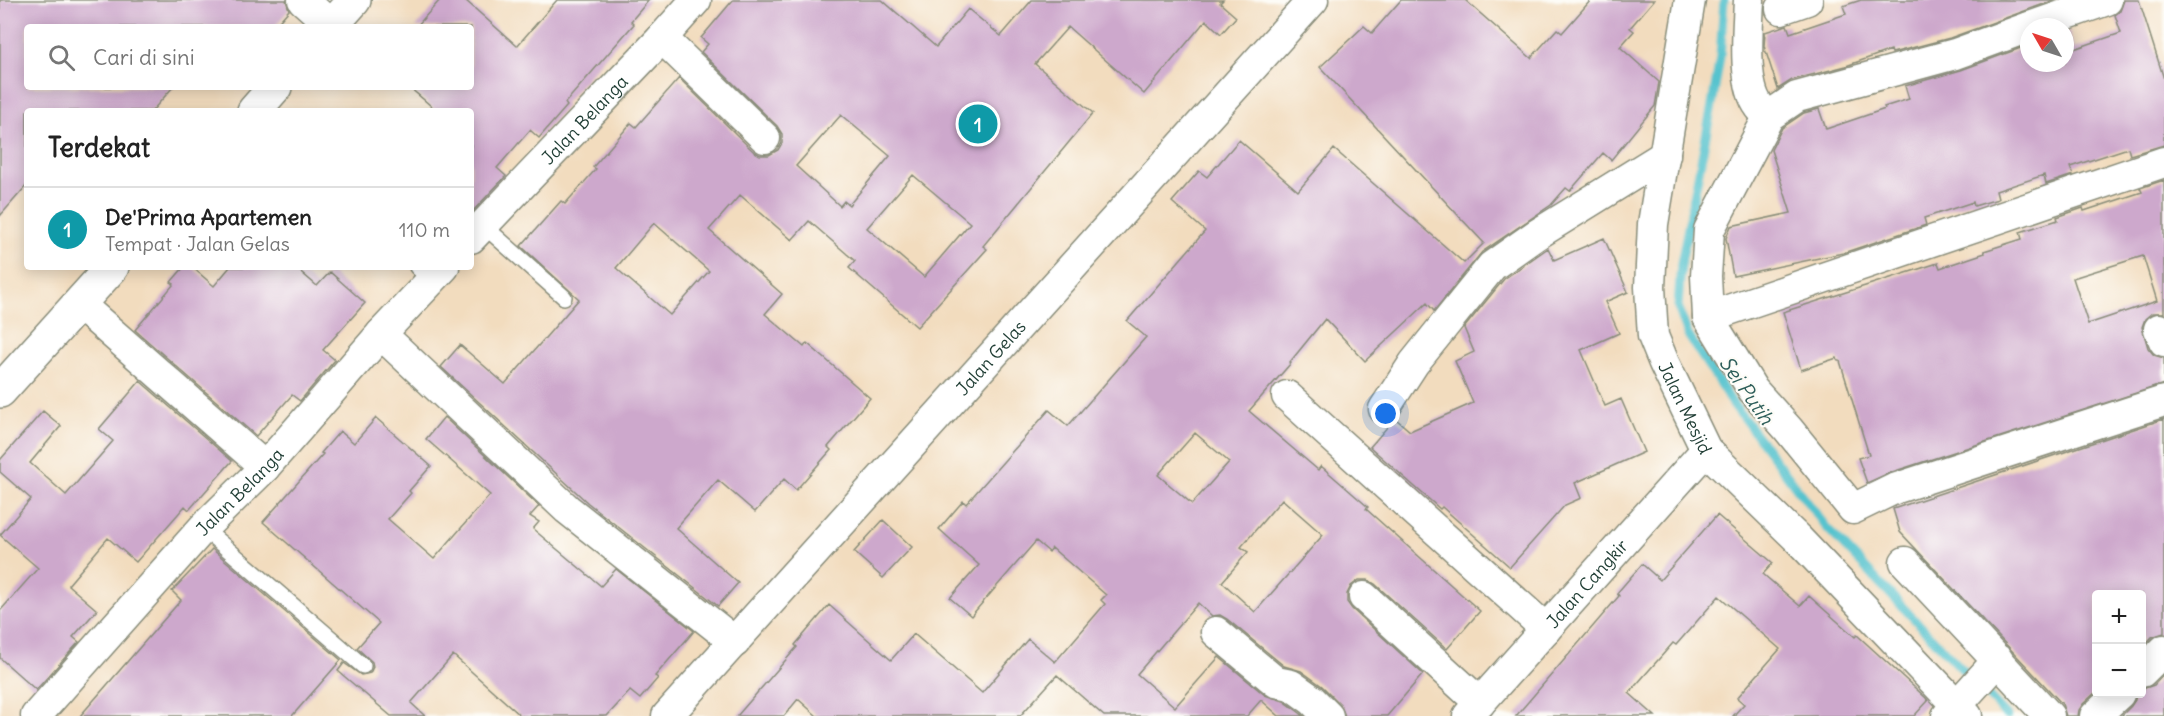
<!DOCTYPE html>
<html lang="id">
<meta charset="utf-8">
<style>
:root{--surface:#fff;--page:#f6f6f6;--text:#222;--muted:#767676;--line:#e0e0e0;--accent:#b5179e}
body{margin:0;font-family:Delius,sans-serif;background:var(--page);color:var(--text)}
.controls{position:absolute;right:18px;bottom:18px;display:grid;overflow:hidden;border-radius:6px;box-shadow:0 3px 15px #0003}
.controls button{width:54px;height:54px;display:grid;place-items:center;padding:0;border:0;border-bottom:2px solid var(--line);background:var(--surface);color:var(--text);font:30px sans-serif}
.compass{position:absolute;left:2020px;top:18px;width:54px;height:54px;border-radius:50%;background:var(--surface);box-shadow:0 3px 15px #0003;rotate:309deg}
.you{position:absolute;left:1386px;top:414px;width:21px;height:21px;margin:-15px;border:4px solid #fff;border-radius:50%;background:#1a73e8;box-shadow:0 0 0 9px #1a73e833}
.badge{display:grid;place-items:center;width:39px;height:39px;border-radius:50%;background:var(--accent);color:#fff;font-size:20px;font-weight:700}
.pin{position:absolute;translate:-50% -50%;border:3px solid #fff;box-shadow:0 2px 6px #0006}
.list{margin:0;padding:0;list-style:none}
h2{display:flex;justify-content:space-between;align-items:center;height:78px;margin:0;padding:0 24px;font-size:26px}
h2 small{font-size:20px;font-weight:400;color:var(--muted)}
.list li{display:grid;grid-template-columns:39px 1fr auto;gap:18px;align-items:center;box-sizing:border-box;height:84px;padding:0 24px;border-top:2px solid var(--line)}
.list b{display:block;font-size:22px;white-space:nowrap}
.list p{margin:0;font-size:20px;white-space:nowrap;color:var(--muted)}
.list em{font-size:20px;font-style:normal;color:var(--muted)}
.icon{flex:none;width:33px;height:33px;fill:none;stroke:currentColor;stroke-width:2;stroke-linecap:round;stroke-linejoin:round}
.map{position:relative;flex:none;width:2164px;height:716px;overflow:hidden}
.search{position:absolute;background:var(--surface);box-shadow:0 3px 15px #0003;left:24px;top:24px;width:450px;height:66px;display:flex;align-items:center;gap:15px;box-sizing:border-box;padding:0 21px;border-radius:6px;color:var(--muted);font-size:22px}
.panel{position:absolute;background:var(--surface);box-shadow:0 3px 15px #0003;left:24px;top:108px;width:450px;height:162px;border-radius:6px}
.map>svg:first-child{display:block}
.lines{fill:none;stroke-linecap:round;stroke-linejoin:round}
.stream{stroke:#56c3ce;stroke-width:9}
.building{fill:#cda8cc;fill-rule:evenodd}
.service-casing{stroke:#888c79;stroke-width:18}
.minor-casing{stroke:#888c79;stroke-width:33}
.tertiary-casing{stroke:#888c79;stroke-width:36}
.service{stroke:#fff;stroke-width:15}
.minor{stroke:#fff;stroke-width:30}
.tertiary{stroke:#fff;stroke-width:33}
.labels{text-anchor:middle;dominant-baseline:central;stroke-width:4.5;stroke-linejoin:round;paint-order:stroke}
.street-label{font-size:18px;fill:#1f3d34;stroke:#fdfcf7}
.water-label{font-size:20px;font-style:italic;fill:#2d5e5a;stroke:#fdfcf7}
</style>
<div class="map">
<svg width="2164" height="716" viewBox="0 0 2164 716">
<rect width="100%" height="100%" fill="#fdfcf7"/>
<filter id="ink" filterUnits="userSpaceOnUse"><feTurbulence type="fractalNoise" baseFrequency=".0167" numOctaves="2"/><feDisplacementMap in="SourceGraphic" scale="12" xChannelSelector="R" yChannelSelector="G"/><feConvolveMatrix kernelMatrix="1 2 1 2 8 2 1 2 1" color-interpolation-filters="sRGB"/></filter>
<filter id="wash" filterUnits="userSpaceOnUse"><feTurbulence type="fractalNoise" baseFrequency=".008" numOctaves="4" result="noise"/><feDisplacementMap in="SourceGraphic" scale="24" xChannelSelector="R" yChannelSelector="G"/><feGaussianBlur stdDeviation="1.35" result="paint"/><feColorMatrix in="noise" values="0 0 0 0 0 0 0 0 0 0 0 0 0 0 0 0 0 1.4 0 .05"/><feComposite in="paint" operator="in"/></filter>
<g filter="url(#wash)">
<rect width="100%" height="100%" fill="#f2dcbe"/>
<g class="lines">
<!-- stream -->
<path class="stream" d="M1724 0 1720 57 1713 100 1681 263 1678 307 1688 335 1733 404 1826 527 2007 716"/>
</g>
<g id="blocks">
<!-- building -->
<path class="building" d="M0 0H286L289 10 274 27H27V87H173L152 111H27V185L0 216Z
M440 0H465L517 46 557 0H649L631 21 634 24 565 103 567 106 539 138 530 130 497 168 506 176 471 213V111H437L409 87H471V27H416Z
M733 0H882L936 47 968 9 1001 36 1032 0H1223L1220 3 1236 17 1221 34 1206 20 1144 94 1068 27 1035 64 1093 113 983 246 987 249 917 327 849 268 855 261 809 221 792 240 740 195 709 230 782 294 765 314 804 347 807 343 870 398 828 447 831 450 796 490 784 479 755 512 718 480 676 528 738 583 718 606 588 503 441 367 460 345 505 384 579 299 521 246 561 201 565 204 596 169 593 167 631 123 636 127 679 78 753 151 760 155H769L778 150 782 143V134L777 126 701 52 708 44 701 38ZM841 115 890 156 849 205 844 201 840 206 796 166ZM913 175 970 223 924 277 867 228ZM654 223 709 271 670 315 616 268Z
M1401 0H1465L1531 58 1557 29 1562 33 1591 0H1654L1630 28 1634 31 1620 47 1659 82 1655 106 1611 160 1603 153 1570 191 1566 188 1551 205 1482 252 1434 311 1427 303 1365 361 1325 319 1290 362 1291 363 1249 411 1318 470 1321 466 1368 507 1366 509 1480 611 1447 649 1375 584 1368 580H1359L1351 586 1347 594V602L1352 609 1423 674 1387 716H1345L1340 704 1322 686 1301 671 1284 666 1227 619 1220 615 1212 616 1198 603 1137 674 1175 707 1219 657 1265 695 1284 701 1304 716H1279L1261 700 1247 716H1104L1057 675 1020 716H817L798 699 784 716H737L797 647 795 645 829 605 891 660 914 634 982 693 1028 639 1055 662 1105 604 1101 600 1106 595 1052 548 1049 552 1036 541 971 616 950 598 979 565 939 529 963 501 966 504 1049 410 1068 426 1146 337 1127 321 1205 231 1172 202 1199 171 1207 177 1239 140 1298 191 1334 149 1464 263 1484 243 1320 67 1364 26 1372 33ZM1195 433 1229 462 1192 504 1158 475ZM1282 499 1323 535 1255 612 1222 582 1248 552 1241 547Z
M1861 0H2055L1950 38 1892 53 1891 50 1846 66 1792 80 1778 89 1764 46 1765 32 1787 25 1790 33 1846 14 1843 6Z
M2124 0H2139L2164 79V145L2130 155 2128 148 2070 167 2073 175 2046 184 2044 175 1996 191 1998 199 1974 206 1973 202 1924 218 1926 225 1843 253 1733 276 1726 238 1731 226 1791 213 1771 150 1782 128 1804 113 1819 109 1826 129 1885 109 1884 107 1909 99 1905 86 1961 70 2029 45V63H2065V33L2069 32 2074 49 2121 33 2115 15 2120 11Z
M2164 180V313H2152L2145 319 2142 327 2148 348 2154 355 2164 358V384L1889 473 1867 483 1858 458 1869 455 1840 361H1838L1837 358 1801 370 1783 312 1938 263 1940 268 1985 253 1984 251 2022 239 2020 232 2058 220 2057 217 2083 208 2084 211 2142 192 2140 188ZM2143 256 2157 301 2088 324 2073 278Z
M1604 238 1628 292 1605 302 1619 333 1581 350 1605 406 1621 399 1644 452 1575 483 1581 498 1565 505 1510 567 1442 507 1440 509 1370 447 1389 425 1397 420 1410 431 1473 403 1455 361 1474 352 1464 328 1504 279 1548 248 1554 260Z
M184 267H192L214 286 230 267H295L317 286 330 272 365 303 323 350 335 360 300 401 292 395 256 436 135 330 174 284 171 282Z
M140 381 232 461 189 510 185 506 136 562 108 538 68 585 97 610 73 637 79 642 36 690 0 658V611L38 568 0 535 31 499 0 472V460L43 411 61 426 30 463 66 495 113 441 99 429Z
M444 417 539 506 530 516 539 522 533 529 601 586 616 569 694 631 655 676 658 678 640 699 630 691 607 716H521L453 655 411 703 425 716H391L338 671 344 663 361 675 370 673 373 667 372 662 357 648 379 623 263 522 323 454 321 453 340 431 354 443 376 418 431 466 409 491 411 493 388 519 434 559 490 495 426 439Z
M2164 419V633L2152 637 2142 648V594H2097V691L2083 704 2079 710 2078 716H2066L2062 704 1900 532 1893 509Z
M1717 515 1773 563 1763 574 1800 606 1809 596 1855 637 1857 635 1926 698 1928 701 1914 716H1733L1744 704 1737 698 1780 649 1719 596 1676 645 1673 643 1629 693 1655 716H1516L1619 596 1617 593 1642 564 1660 580Z
M883 520 912 547 883 578 854 552Z
M212 549 341 660 292 716H80L181 600 172 591Z
M2164 674V716H2121L2131 706 2135 700 2136 693H2142V689L2154 685Z"/>
</g>
</g>
<g filter="url(#ink)">
<use href="#blocks" fill-opacity="0" stroke="#888c79" stroke-width="1.5"/>
<g class="lines">
<!-- service casing -->
<g class="service-casing">
<path id="service" d="M483 225 564 297
M417 267 431 280
M203 528 363 666"/>
</g>
<!-- minor casing -->
<g class="minor-casing">
<g id="minor">
<path d="M303 0 331 25"/>
<path id="s1" d="M1690 0 1653 224 1650 287 1653 336 1664 363 1706 450 1798 539 1967 716"/>
<path d="M1749 0C1748 27 1742 84 1759 106 1761 110 1766 113 1769 116"/>
<path d="M1781 9 1807 0"/>
<path d="M2029 27 1955 54 1797 97 1769 116 1709 230 1706 276 1708 317 1753 390 1788 429 1853 509 1894 489 2164 401"/>
<path d="M2030 27 2107 0"/>
<path d="M662 38 765 138"/>
<path id="s2" d="M471 238 662 38 696 0"/>
<path d="M79 304 265 467"/>
<path d="M1708 317 2164 162"/>
<path d="M2159 329 2164 341"/>
<path d="M381 334 567 509 735 642"/>
<path d="M1287 396 1546 629"/>
<path d="M1384 409 1414 363 1492 266 1536 235 1665 155"/>
<path d="M1905 562 2049 716"/>
<path d="M1364 597 1480 703"/>
<path d="M1216 632 1276 682 1291 685 1312 700 1328 716"/>
<path d="M2142 672 2164 650"/>
<path id="s3" d="M36 716 203 528 265 467 381 334 444 267"/>
<path id="s4" d="M667 716 1313 0"/>
<path id="s5" d="M1468 716 1706 450"/>
<path d="M1947 716 1998 660"/>
<path d="M2095 716 2119 694"/>
</g>
</g>
<!-- tertiary casing -->
<g class="tertiary-casing">
<path id="tertiary" d="M330 27 354 0
M254 111 275 87
M0 391 112 267"/>
</g>
<!-- service -->
<use href="#service" class="service"/>
<!-- minor -->
<use href="#minor" class="minor"/>
<!-- tertiary -->
<use href="#tertiary" class="tertiary"/>
</g>
</g>
<g class="labels">
<!-- street labels -->
<g class="street-label">
<text stroke="none"><textPath href="#s2" startOffset="164">Jalan Belanga</textPath></text>
<text stroke="none"><textPath href="#s4" startOffset="483">Jalan Gelas</textPath></text>
<text stroke="none"><textPath href="#s1" startOffset="418">Jalan Mesjid</textPath></text>
<text stroke="none"><textPath href="#s3" startOffset="303">Jalan Belanga</textPath></text>
<text stroke="none"><textPath href="#s5" startOffset="178">Jalan Cangkir</textPath></text>
</g>
<!-- water labels -->
<g class="water-label">
<text transform="translate(1747 390) rotate(55)">Sei Putih</text>
</g>
</g>
</svg>
<div class="controls">
<button>+</button>
<button>−</button>
</div>
<svg class="compass" viewBox="-18 -18 36 36"><path d="M0-13l5 13h-10z" fill="#e53935"/><path d="M0 13l5-13h-10z" fill="#767676"/></svg>
<div class="you"></div>
<div class="pin badge" style="left:978px;top:124px;background:#0f9aa8">1</div>
<div class="search"><svg class="icon" aria-label="search" viewBox="0 0 24 24"><circle cx="10" cy="10" r="6"/><path d="M15 15l6 6"/></svg>Cari di sini</div>
<section class="panel">
<h2>Terdekat<small></small></h2>
<ul class="list">
<li><span class="badge" style="background:#0f9aa8">1</span><div><b>De'Prima Apartemen</b><p>Tempat · Jalan Gelas</p></div><em>110 m</em></li>
</ul>
</section>
</div>
